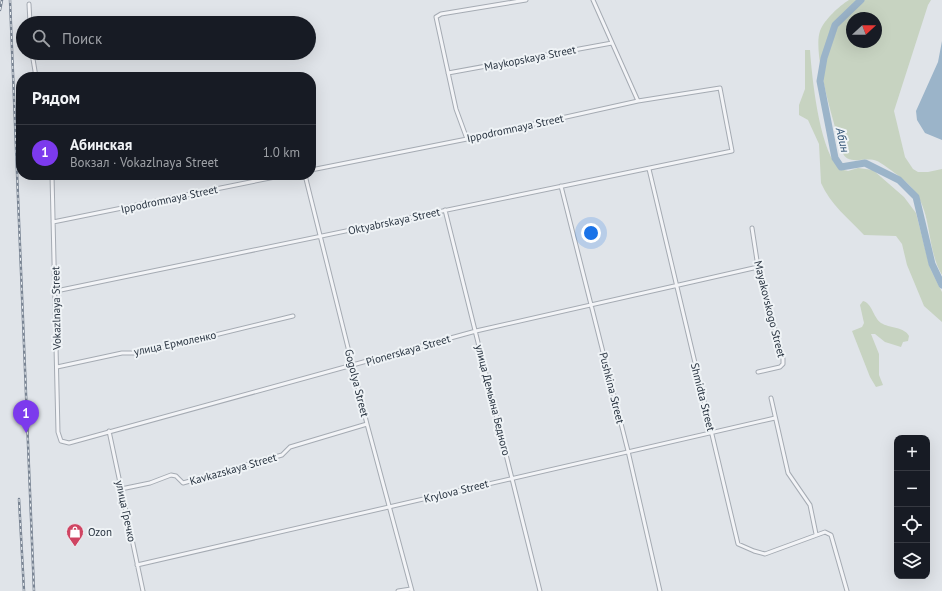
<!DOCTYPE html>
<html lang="ru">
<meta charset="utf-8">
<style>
:root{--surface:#171b24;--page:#242831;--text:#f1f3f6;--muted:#9ea1a6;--line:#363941;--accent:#7c3aed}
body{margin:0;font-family:"PT Sans",sans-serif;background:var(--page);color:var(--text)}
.controls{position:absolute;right:12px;bottom:12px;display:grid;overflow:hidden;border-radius:8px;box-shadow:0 4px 16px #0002}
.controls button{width:36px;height:36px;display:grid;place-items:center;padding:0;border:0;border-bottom:1px solid var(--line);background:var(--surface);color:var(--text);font:20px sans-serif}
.compass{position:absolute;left:846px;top:12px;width:36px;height:36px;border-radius:50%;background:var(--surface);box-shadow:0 4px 16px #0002;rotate:69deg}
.you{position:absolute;left:591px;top:233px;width:14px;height:14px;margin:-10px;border:3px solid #fff;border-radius:50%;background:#1a73e8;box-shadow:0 0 0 6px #1a73e833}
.badge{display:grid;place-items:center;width:26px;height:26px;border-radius:50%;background:var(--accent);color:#fff;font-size:13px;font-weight:700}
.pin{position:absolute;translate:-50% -33px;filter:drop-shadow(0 1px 2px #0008)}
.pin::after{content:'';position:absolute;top:21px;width:14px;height:12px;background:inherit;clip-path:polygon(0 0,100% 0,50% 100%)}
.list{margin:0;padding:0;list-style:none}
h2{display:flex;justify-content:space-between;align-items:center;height:52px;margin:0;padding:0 16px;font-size:17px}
h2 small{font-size:13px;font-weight:400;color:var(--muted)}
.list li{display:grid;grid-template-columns:26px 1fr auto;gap:12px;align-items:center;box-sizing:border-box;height:56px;padding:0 16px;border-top:1px solid var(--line)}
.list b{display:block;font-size:15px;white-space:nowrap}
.list p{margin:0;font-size:13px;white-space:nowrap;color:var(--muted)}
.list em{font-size:13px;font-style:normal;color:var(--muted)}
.icon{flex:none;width:22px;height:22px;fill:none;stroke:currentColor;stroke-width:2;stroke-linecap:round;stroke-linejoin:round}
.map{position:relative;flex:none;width:942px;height:591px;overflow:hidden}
.search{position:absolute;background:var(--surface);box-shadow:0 4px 16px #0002;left:16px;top:16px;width:300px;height:44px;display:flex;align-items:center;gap:10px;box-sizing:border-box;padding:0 14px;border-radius:22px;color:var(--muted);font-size:15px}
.panel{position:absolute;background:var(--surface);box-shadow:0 4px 16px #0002;left:16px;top:72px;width:300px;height:108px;border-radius:16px}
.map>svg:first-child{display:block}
.green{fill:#c7d3c1;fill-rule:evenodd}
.water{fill:#9bb4c9}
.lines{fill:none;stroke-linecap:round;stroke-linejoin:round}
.river{stroke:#9bb4c9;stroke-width:7}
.street-casing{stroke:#a5abb3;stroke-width:5}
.street{stroke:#f3f4f7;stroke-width:3}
.rail-casing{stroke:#798493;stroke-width:2.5}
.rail{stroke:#eff3f6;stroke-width:1;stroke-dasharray:3;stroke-linecap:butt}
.labels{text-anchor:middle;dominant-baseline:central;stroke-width:4;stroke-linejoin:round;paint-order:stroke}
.street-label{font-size:11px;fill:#283340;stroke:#eff3f6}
.poi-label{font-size:11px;fill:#283340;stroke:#eff3f6;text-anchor:start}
.water-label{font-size:12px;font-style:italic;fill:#325475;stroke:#eff3f6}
</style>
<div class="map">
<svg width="942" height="591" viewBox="0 0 942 591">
<rect width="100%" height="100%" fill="#e0e4e9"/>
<!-- green -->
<path class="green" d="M849 0H931L928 5 894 111 905 157 913 169 918 172H928L942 169V275C926 249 933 210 911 187 905 180 885 165 877 161 865 156 847 167 842 151 835 126 812 54 820 31 824 20 839 6 849 0ZM852 18H876V42H852Z
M805 50H810C812 78 819 145 837 166 839 169 844 170 848 171L858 168 873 170 904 197 916 213 930 268 942 292V322L924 306 907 265 902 244 896 236 864 235C849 219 830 204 821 183L819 144 808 120 799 115V105L805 89Z
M863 301C872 303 873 317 881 323 889 328 905 327 909 336L908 341 903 342 901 347 885 342 875 334H871L879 354V375L883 385 876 387 870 377 852 331 862 327 864 323 860 305Z"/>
<!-- water -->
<path class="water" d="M942 41V140L925 133 917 120 916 111 938 62Z"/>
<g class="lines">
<!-- river -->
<path class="river" d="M861 0 835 25 824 58 820 81 835 158 841 167 865 163 899 180 916 197 932 264 942 285"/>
<!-- street casing -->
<g class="street-casing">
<path id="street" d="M593 0 638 101
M29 4 30 23
M32 53 36 77
M448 73 612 43
M467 139 456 109 436 17 441 14 526 0
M649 169 738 544 754 551 765 554 825 532 831 535 847 591
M52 175 58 432 61 441 69 443 476 331 758 267
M305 175 367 424 412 591
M561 186 628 451 660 591
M445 210 540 591
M53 222 285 175
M752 228 758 267 783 359V364L780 367 758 372
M56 291 732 151 720 88 638 101 467 139 311 170
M57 367 122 353H141L293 316
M771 398 788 473 810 505 816 534
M109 431 143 591
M121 489 150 483 171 475 176 476 183 483 282 455 290 447 367 424
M137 565 775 418
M398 591 411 589"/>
</g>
<!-- street -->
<use href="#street" class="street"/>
<!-- rail casing -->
<g class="rail-casing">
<path id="rail" d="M10 0 34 591
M0 10 2 0
M19 499 24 591"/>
</g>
<!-- rail -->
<use href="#rail" class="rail"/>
</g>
<!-- icons -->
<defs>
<g id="shop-pin" transform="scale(0.9)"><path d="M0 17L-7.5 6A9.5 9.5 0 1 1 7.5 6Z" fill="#cf4462" stroke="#eff3f6"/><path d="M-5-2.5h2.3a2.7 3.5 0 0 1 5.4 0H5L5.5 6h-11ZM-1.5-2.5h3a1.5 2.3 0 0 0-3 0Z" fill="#fff"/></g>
</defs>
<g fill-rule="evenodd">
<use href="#shop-pin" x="75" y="532"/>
</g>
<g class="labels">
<!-- street labels -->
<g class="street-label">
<text transform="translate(530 58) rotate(-11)">Maykopskaya Street</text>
<text transform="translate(515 128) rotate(-12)">Ippodromnaya Street</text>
<text transform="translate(169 199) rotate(-12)">Ippodromnaya Street</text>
<text transform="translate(394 221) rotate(-12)">Oktyabrskaya Street</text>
<text transform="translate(56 308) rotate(-91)">Vokazlnaya Street</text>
<text transform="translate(770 309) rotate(76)">Mayakovskogo Street</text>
<text transform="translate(175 343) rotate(-12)">улица Ермоленко</text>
<text transform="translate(408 350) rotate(-16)">Pionerskaya Street</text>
<text transform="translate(357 383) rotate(76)">Gogolya Street</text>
<text transform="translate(612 388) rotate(76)">Pushkina Street</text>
<text transform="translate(703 397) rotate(76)">Shmidta Street</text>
<text transform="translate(493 400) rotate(76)">улица Демьяна Бедного</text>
<text transform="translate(233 469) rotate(-16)">Kavkazskaya Street</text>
<text transform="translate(456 491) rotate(-14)">Krylova Street</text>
<text transform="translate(126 511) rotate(78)">улица Гречко</text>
</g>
<!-- poi labels -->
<g class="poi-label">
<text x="88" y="532">Ozon</text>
</g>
<!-- water labels -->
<g class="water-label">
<text transform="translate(843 140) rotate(77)">Абин</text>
</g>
</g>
</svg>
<div class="controls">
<button>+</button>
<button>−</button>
<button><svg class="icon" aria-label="locate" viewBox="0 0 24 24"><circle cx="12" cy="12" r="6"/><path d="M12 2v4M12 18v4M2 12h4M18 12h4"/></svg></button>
<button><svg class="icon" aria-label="layers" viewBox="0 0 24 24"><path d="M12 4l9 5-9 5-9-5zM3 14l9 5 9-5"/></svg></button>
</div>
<svg class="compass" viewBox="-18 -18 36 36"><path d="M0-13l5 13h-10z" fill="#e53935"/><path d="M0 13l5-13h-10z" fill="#9ea1a6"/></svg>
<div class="you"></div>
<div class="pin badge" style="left:26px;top:433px">1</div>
<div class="search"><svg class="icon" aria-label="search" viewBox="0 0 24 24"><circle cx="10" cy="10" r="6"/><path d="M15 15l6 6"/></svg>Поиск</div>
<section class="panel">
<h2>Рядом<small></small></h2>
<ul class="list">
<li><span class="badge">1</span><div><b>Абинская</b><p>Вокзал · Vokazlnaya Street</p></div><em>1.0 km</em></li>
</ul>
</section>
</div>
